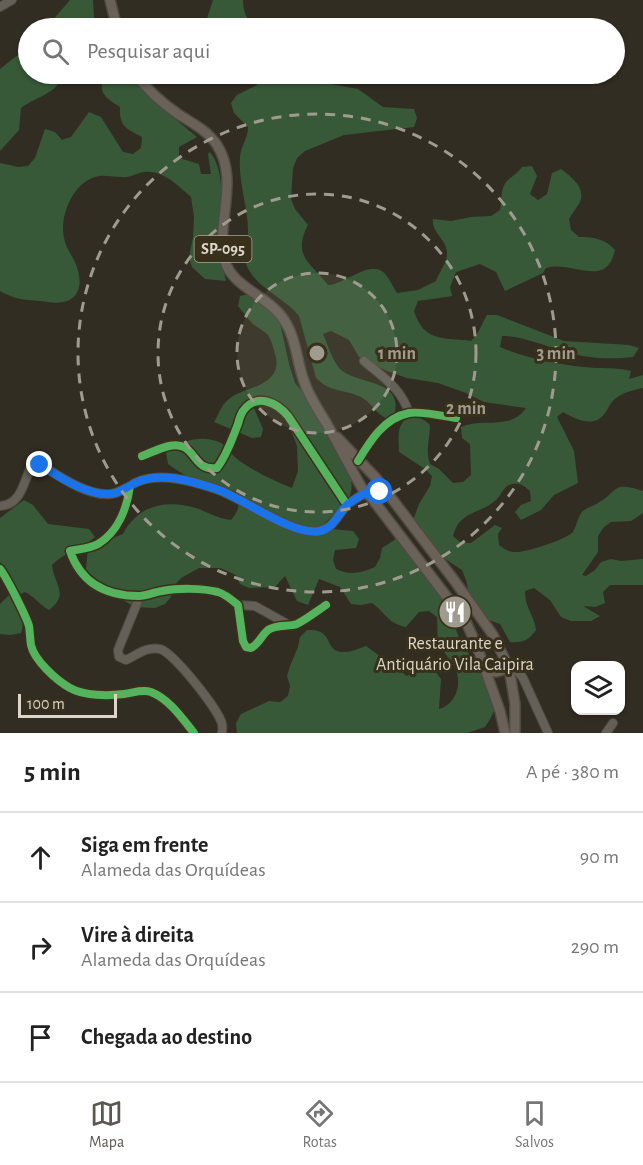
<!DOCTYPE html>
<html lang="pt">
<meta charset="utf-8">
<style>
:root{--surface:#fff;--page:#f6f6f6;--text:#222;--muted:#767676;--line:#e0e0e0;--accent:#5b5853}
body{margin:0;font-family:"Alegreya Sans",sans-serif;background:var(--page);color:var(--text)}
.controls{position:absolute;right:18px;bottom:18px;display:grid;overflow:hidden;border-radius:12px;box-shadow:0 2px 4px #0004}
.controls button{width:54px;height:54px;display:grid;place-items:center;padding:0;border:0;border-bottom:2px solid var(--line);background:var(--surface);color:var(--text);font:30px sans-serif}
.scale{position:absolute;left:18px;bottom:15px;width:99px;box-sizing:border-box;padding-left:6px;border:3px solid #dcd6c9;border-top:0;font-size:16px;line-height:21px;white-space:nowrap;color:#dcd6c9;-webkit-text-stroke:4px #39301b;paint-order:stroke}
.stop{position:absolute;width:18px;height:18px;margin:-14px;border:4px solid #1a73e8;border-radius:50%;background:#fff}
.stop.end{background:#1a73e8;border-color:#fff;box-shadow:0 2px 6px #0008}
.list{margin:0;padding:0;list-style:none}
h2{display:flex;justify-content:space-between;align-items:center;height:78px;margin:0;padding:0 24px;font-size:26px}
h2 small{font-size:20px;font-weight:400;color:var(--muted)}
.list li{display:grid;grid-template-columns:39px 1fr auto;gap:18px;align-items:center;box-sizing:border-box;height:90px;padding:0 24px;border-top:2px solid var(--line)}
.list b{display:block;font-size:22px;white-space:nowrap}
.list p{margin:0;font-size:20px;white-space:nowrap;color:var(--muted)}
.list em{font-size:20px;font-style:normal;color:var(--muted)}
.icon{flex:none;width:33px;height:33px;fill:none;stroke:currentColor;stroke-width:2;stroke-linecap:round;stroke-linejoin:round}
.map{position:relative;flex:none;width:643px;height:733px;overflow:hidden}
.search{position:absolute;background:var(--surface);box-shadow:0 2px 4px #0004;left:18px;right:18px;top:18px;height:66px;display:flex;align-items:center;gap:15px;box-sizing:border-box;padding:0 21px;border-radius:33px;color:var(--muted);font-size:22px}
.sheet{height:348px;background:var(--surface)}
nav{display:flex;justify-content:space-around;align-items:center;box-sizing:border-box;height:84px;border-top:2px solid var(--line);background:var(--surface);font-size:16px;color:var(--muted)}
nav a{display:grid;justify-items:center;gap:3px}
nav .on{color:var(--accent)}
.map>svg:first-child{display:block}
.green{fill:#385938}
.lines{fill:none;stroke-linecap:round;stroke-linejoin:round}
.minor-casing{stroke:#4f4b41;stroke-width:10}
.major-casing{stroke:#4f4b41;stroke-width:12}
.minor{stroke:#646058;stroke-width:8}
.major{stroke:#6a6259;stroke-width:9}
.cycleway-casing{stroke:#39301b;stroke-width:11}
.cycleway{stroke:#56b35d;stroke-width:8}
.route{stroke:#1a73e8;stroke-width:8}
.ring{fill:none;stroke:#a09b8f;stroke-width:3;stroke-dasharray:10 8}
.labels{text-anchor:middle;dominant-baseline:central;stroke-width:6;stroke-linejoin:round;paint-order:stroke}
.shield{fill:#39301b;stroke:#aba495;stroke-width:1.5}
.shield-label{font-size:16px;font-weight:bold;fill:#dcd6c9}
.poi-label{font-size:18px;fill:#dcd6c9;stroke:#39301b}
.centre{fill:#a09b8f;stroke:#39301b;stroke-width:3}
.ring-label{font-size:18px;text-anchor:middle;font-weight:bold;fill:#a09b8f;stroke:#39301b;stroke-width:6;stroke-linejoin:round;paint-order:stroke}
</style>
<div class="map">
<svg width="643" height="733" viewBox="0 0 643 733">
<rect width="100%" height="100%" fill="#322d22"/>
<!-- green -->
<path class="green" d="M70 0H93L94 18 86 28H46Z
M213 0H243C243 12 247 20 255 28H204Z
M28 47V74H64C57 94 37 96 21 108L19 130 0 151V69Z
M104 74H131L157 104 197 137 179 147V158L199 164 201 174H211L208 154 210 152C229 176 219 223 220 253 221 262 224 272 226 281L205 279 192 267 189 258 193 237 194 217 191 197C177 185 163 170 144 172 136 173 130 178 122 177 115 177 106 175 99 176 74 180 59 215 64 238 66 249 73 256 77 267 85 292 74 306 48 302 27 299 20 302 0 291V163L18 167 28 166 35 158 45 129 55 132 62 140 71 137 89 112 101 117 123 152 133 154 141 148 142 137C126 129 119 126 120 107 104 97 98 93 104 74Z
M247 74H308L309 80 358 89 383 107 414 109 417 118 414 127 344 135 305 151 297 158 293 168 291 199 295 209 308 225C292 256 310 262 328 285 345 284 369 260 383 272 389 277 393 287 397 293L418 290 436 281C439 273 447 262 447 254 448 240 431 233 433 219L451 221 471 217 491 216 500 210C502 201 500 188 507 181 513 175 516 175 522 167L532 166 537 176 530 194 538 200 547 194 552 173 561 169C571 177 586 187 580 202 577 208 572 213 569 219L571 230 579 237C594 237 605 239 615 250 606 290 573 260 546 268L543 273 505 291 496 272 480 264 456 272 450 287 452 296 418 301 414 311C424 343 444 337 471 341 479 334 481 325 487 315H497L564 341 629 345 639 348 633 357C610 360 584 358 562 351 542 345 523 336 502 336L500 347C526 358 556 364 584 367 600 369 616 367 631 371L629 379 643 375V388C634 390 624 392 616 398 611 401 609 408 605 413 594 429 576 419 563 412L557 417 574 451 578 483 554 495 541 510 521 520 515 512 521 505 531 501 530 491C524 486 520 482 512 484 503 486 502 495 496 500 487 509 472 511 463 519 457 523 455 530 453 536L461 543H471L495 525 502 528 498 534 499 545C504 549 508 552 515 552 525 553 564 540 572 533 577 527 577 518 582 512 586 508 593 506 598 503 620 490 611 481 643 491V513L631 521 611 522 604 527 598 536V552L582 575 586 576 595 570 601 562 611 559 621 561 643 559V585H610L603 592 605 603 595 607 583 606 600 616 591 621H571L561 617 550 600 534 588 525 591C525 609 534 614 536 630 529 640 523 643 510 642L500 624 481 617 470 600 466 580 462 570 418 541 412 533V523L419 504 430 486 432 476 425 469 399 452C399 445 398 437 399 431 403 413 419 414 430 425 430 439 425 449 430 464L439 469 453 483 463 482 471 475 470 444 462 438 461 427C482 417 511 431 526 408L484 402 466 393 438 383 407 378 387 371 359 357 349 340 331 331 323 334C328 345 332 360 340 369 357 385 405 379 394 415L387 419C374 412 372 403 361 397 344 389 331 393 316 378L299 316C286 299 260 290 249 270 241 258 248 247 248 235 249 208 238 184 240 157 241 145 248 139 248 127L234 113 231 103 237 95 257 85 255 79Z
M250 294 275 315 280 323 289 364 295 383 308 398 349 472C358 499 342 506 325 523L332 529 353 531 359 539 356 548 335 550 333 560 336 569C350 576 361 573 375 567L380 558 382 548 396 539 406 544 452 610C454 621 456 632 461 642 471 660 496 679 496 701 496 711 490 719 485 727L467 733H237L236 723 241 714 269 701 280 702 288 696 290 686 287 676 290 666 298 647 300 637 307 630C337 628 321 654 347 652 353 651 360 648 366 646L407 676 416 669 425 666 435 671 441 679 439 709C457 704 463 682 454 666 450 659 444 653 440 646 436 637 438 627 437 617L429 611 419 612 406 627C387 623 386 613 372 603L361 605 351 604 340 587 319 579 308 605 297 601 285 576 275 587 249 588 240 584 236 575 220 568H199L181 578 174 586 171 597 165 604 155 608 134 607 90 578 86 569 88 548 123 534C138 505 166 499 196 508 208 512 218 519 231 520 239 511 241 503 236 492 227 488 220 489 212 487 195 482 182 474 168 464L166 453C180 442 198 435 216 441 225 443 230 453 237 459 253 471 274 481 292 488L298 471 297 446 288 422 273 405 257 401 253 406 263 429 261 437 252 438 214 422C219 414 221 405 229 399 245 386 281 387 276 357 274 351 272 341 268 335 264 331 258 328 253 324 248 319 243 312 238 306L240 296Z
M24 500 33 505 48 524 89 529 95 537C82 550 65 551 52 565 54 585 70 594 49 610 40 605 35 597 25 592L16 596 15 606C22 616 25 621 21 633L10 635 0 634V604L10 594C10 583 9 569 0 562V518Z"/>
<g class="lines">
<!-- minor casing -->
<g class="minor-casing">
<path id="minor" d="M0 7 12 0
M364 361C383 377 401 388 409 413
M142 456C150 453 160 448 169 446 197 440 191 472 217 468 227 455 232 439 238 424 239 420 241 414 243 411 257 392 277 403 288 416L347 505
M358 461C370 441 384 418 409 413 420 411 444 416 456 418
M130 486C127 508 118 532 98 544 89 549 79 549 70 551 81 583 106 596 139 596 147 596 154 592 162 591 178 588 202 588 218 592 225 594 232 600 238 605L243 641 246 647 251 648C259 644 261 636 268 630 276 624 288 627 297 624 307 619 317 611 326 605
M0 506C20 505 23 485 30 469L34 465H41C59 476 89 497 111 494 120 493 127 487 135 483 159 471 192 481 216 489 243 498 294 537 320 531 333 528 338 515 346 506 351 501 359 497 365 493
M0 569C7 578 26 616 29 626 30 632 30 639 31 645 34 660 56 680 70 688 84 696 108 696 124 694 134 693 141 689 151 692 169 699 182 718 194 733
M140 596 118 650 119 657 126 660C137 655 147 646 160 649 173 652 219 710 222 724 223 727 222 730 222 733
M238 605 255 606 291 626
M509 668 517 670 523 678 548 733
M606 733 613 723"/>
</g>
<!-- major casing -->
<g class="major-casing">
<path id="major" d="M110 0 117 28
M136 74C147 90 162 103 178 114 192 123 208 131 217 145 240 181 215 223 225 261 232 288 273 297 287 325 297 342 297 363 304 381 308 395 318 409 325 421 339 445 351 470 365 493L370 496 466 622 476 644 500 711 505 733
M337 437 376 478 454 580 493 635 509 668 515 704V733
M485 670 496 672 509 668"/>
</g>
<!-- minor -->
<use href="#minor" class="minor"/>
<!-- major -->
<use href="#major" class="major"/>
<!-- cycleway casing -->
<g class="cycleway-casing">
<path id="cycleway" d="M142 456C150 453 160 448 169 446 197 440 191 472 217 468 227 455 232 439 238 424 239 420 241 414 243 411 257 392 277 403 288 416L347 505
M358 461C370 441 384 418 409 413 420 411 444 416 456 418
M130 486C127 508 118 532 98 544 89 549 79 549 70 551 81 583 106 596 139 596 147 596 154 592 162 591 178 588 202 588 218 592 225 594 232 600 238 605L243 641 246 647 251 648C259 644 261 636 268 630 276 624 288 627 297 624 307 619 317 611 326 605
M0 569C7 578 26 616 29 626 30 632 30 639 31 645 34 660 56 680 70 688 84 696 108 696 124 694 134 693 141 689 151 692 169 699 182 718 194 733"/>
</g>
<!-- cycleway -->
<use href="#cycleway" class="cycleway"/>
</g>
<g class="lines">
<!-- route -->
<path class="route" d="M40 465C60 477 82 493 106 494 118 495 126 487 135 483 159 471 192 481 216 489 243 498 294 537 320 531 333 528 338 515 346 506 351 501 359 497 365 493L370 496 380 492"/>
</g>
<!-- distance rings -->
<circle cx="317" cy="353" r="80" fill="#a09b8f" fill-opacity=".12"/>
<g class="ring">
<circle cx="317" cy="353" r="80"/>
<circle cx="317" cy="353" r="159"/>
<circle cx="317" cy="353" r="239"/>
</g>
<!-- icons -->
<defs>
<g id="restaurant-disc" transform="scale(1.725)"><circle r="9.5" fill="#a09b8f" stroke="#39301b"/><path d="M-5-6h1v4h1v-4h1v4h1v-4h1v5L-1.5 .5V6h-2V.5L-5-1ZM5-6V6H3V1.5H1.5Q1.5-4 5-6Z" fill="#fff"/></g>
</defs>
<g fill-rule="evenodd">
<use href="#restaurant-disc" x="455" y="612"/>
</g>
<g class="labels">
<!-- shield labels -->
<rect class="shield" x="194.5" y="236" width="57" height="26" rx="4.5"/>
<g class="shield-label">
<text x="223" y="249">SP-095</text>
</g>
<!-- poi labels -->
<g class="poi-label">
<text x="455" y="644">Restaurante e<tspan x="455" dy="21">Antiquário Vila Caipira</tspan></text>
</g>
</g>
<circle cx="317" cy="353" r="9" class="centre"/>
<g class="ring-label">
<text x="397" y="359">1 min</text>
<text x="556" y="359">3 min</text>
<text x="466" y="414">2 min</text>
</g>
</svg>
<div class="controls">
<button><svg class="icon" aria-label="layers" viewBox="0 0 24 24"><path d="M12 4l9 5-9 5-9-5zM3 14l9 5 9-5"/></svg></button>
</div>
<div class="scale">100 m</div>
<div class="stop" style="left:380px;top:492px"></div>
<div class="stop end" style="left:40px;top:465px"></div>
<div class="search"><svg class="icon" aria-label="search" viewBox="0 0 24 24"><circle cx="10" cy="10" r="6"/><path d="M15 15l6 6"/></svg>Pesquisar aqui</div>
</div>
<section class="sheet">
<h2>5 min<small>A pé · 380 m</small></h2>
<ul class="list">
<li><svg class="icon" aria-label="ahead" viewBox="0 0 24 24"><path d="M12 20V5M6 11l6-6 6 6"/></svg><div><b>Siga em frente</b><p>Alameda das Orquídeas</p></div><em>90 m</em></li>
<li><svg class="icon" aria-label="right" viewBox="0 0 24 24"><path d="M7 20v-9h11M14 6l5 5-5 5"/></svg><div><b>Vire à direita</b><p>Alameda das Orquídeas</p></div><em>290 m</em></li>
<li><svg class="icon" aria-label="arrive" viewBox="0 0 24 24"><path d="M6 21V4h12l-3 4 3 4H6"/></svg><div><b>Chegada ao destino</b></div></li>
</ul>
</section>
<nav>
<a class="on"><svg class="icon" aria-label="map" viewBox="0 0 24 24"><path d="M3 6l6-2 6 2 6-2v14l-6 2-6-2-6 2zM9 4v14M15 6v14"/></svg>Mapa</a>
<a><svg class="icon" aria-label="directions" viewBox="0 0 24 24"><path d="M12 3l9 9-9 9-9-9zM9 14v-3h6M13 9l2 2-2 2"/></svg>Rotas</a>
<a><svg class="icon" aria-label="saved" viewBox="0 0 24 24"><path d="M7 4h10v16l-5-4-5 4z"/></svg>Salvos</a>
</nav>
